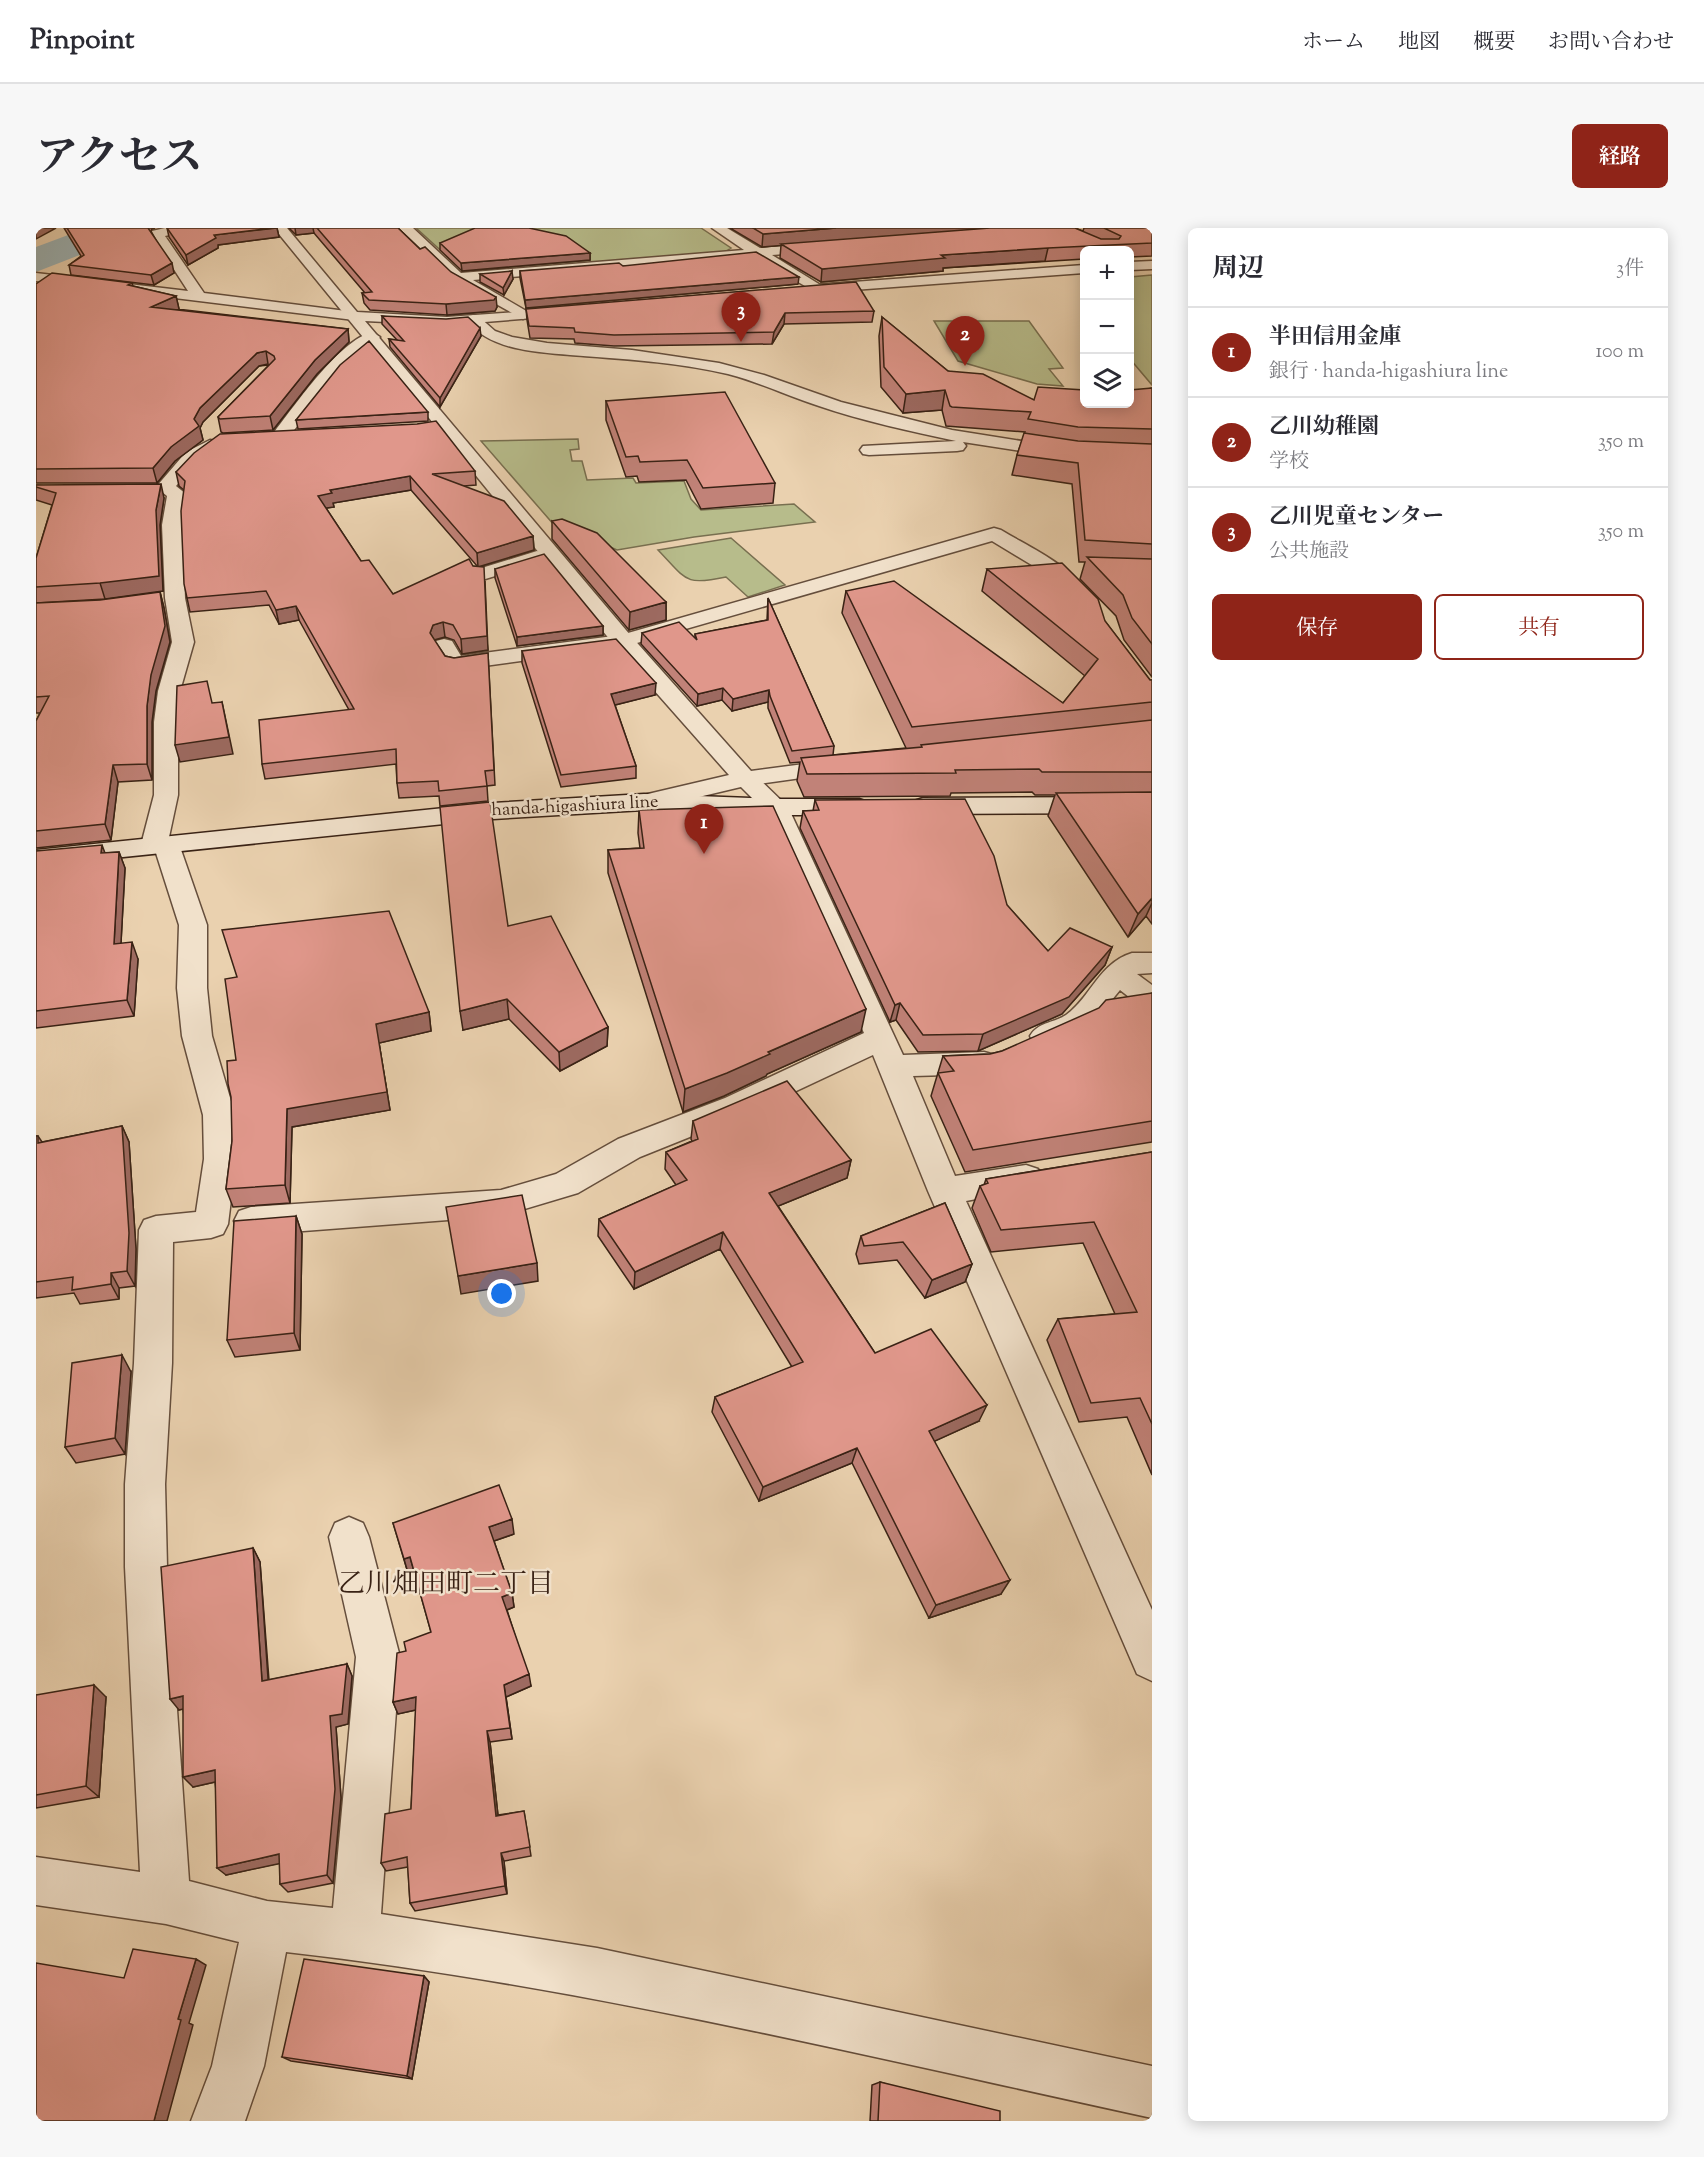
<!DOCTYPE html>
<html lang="ja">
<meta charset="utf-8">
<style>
:root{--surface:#fff;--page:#f7f7f7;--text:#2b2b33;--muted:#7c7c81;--line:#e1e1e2;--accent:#8f2418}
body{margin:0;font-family:"Sorts Mill Goudy","Noto Serif JP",serif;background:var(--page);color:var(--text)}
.controls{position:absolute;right:18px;top:18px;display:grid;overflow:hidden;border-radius:9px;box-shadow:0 3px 15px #0003}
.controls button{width:54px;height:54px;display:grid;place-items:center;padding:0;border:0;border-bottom:2px solid var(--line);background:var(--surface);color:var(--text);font:30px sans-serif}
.you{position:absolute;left:466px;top:1066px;width:21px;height:21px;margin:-15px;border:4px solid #fff;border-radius:50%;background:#1a73e8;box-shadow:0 0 0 9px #1a73e833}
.badge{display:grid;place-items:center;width:39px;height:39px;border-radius:50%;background:var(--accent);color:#fff;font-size:20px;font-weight:700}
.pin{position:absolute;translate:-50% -50px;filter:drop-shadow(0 2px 3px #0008)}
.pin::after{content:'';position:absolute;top:32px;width:21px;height:18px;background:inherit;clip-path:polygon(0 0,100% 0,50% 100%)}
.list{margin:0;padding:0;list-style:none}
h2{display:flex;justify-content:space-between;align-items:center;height:78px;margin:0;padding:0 24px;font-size:26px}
h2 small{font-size:20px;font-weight:400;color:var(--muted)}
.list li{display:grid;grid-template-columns:39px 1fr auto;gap:18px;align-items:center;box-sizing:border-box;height:90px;padding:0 24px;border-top:2px solid var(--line)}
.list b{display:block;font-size:22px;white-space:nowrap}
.list p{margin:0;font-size:20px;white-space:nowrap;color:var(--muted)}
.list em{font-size:20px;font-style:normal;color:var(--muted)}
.actions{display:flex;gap:12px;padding:18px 24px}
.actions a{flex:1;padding:14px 0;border:2px solid var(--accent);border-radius:9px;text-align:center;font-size:21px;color:var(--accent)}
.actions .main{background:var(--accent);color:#fff}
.icon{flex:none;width:33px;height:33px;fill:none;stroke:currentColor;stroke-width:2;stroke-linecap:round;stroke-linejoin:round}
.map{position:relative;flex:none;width:1116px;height:1893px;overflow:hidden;border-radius:9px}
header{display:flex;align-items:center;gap:36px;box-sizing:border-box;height:84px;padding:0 30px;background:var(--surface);border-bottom:2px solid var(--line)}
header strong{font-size:28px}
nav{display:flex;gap:33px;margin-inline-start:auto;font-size:21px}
.intro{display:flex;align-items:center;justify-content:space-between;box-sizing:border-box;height:144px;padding:0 36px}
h1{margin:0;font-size:42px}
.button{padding:15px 27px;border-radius:9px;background:var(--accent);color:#fff;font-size:21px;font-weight:700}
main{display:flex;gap:36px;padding:0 36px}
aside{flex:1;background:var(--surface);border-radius:9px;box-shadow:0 3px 15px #0003}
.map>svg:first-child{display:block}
.green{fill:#b7bc8b;stroke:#786f50;stroke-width:1.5}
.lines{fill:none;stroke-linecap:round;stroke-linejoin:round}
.river{fill:#9db4b6;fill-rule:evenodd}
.minor-casing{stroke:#654e3c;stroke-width:3}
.tertiary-casing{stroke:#654e3c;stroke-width:3}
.secondary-casing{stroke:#392215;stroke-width:3}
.minor{fill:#f1e1cb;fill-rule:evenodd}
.tertiary{fill:#f1e1cb;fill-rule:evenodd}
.secondary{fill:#f1e1cb;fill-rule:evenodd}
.wall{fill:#c18278;stroke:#392215;stroke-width:1.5;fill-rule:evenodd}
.shaded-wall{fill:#9d6a61;stroke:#392215;stroke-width:1.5}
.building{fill:#e0978b;stroke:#392215;stroke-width:1.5}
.labels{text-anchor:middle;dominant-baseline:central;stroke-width:5;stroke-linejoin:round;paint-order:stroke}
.far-street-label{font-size:18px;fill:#392215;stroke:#f1e1cb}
.near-neighbourhood-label{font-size:27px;fill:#392215;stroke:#f1e1cb}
</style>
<header>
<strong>Pinpoint</strong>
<nav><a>ホーム</a><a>地図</a><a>概要</a><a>お問い合わせ</a></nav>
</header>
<div class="intro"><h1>アクセス</h1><a class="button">経路</a></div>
<main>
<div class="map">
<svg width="1116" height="1893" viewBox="0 0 1116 1893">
<rect width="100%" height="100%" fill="#ead1af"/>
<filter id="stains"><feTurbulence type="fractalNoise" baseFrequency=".00333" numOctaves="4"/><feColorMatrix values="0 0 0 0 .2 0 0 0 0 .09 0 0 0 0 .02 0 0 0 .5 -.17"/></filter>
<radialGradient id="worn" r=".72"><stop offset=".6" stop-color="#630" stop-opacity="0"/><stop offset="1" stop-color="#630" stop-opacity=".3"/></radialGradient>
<!-- green -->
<path class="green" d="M380 0H665L695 20 689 24 446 44 424 40Z
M1116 47V157L1094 131V49Z
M898 93H993L1027 140 1013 141 1027 158 1001 156 922 133Z
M542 211 543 221 534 222 536 233H546L551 252 597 250 600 255 648 253 655 271 665 282 758 276 779 294 658 309 581 322 543 305 519 298 445 213Z
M695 310 749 357 712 369 690 349C648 358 651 352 622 322Z"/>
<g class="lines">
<!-- river -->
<path class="river" d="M51 0H100L95 7 0 44V19Z"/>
<!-- minor casing -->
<g class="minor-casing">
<path id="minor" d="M129 0H151L150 3 129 8 168 65 318 84 325 88 318 92 0 53V45L152 63 115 6 116 3Z
M363 0H377L425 45 708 22 676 0H691L724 20 788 15 795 19 788 23 736 27 786 58 788 61 786 64 781 65 719 29 437 52 492 84 494 87 487 91 417 52Z
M437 87 442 88 459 103 476 109 511 115 596 122 683 135 728 147 805 174 916 202 1036 221 1116 224V234L1036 231 927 214 930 218 927 222 921 223 833 227 827 226 824 222 827 218 920 213C874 203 827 193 783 178 752 168 723 154 692 146 640 134 587 131 534 127 499 124 452 122 430 91Z
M336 104 344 109 341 112 304 144 251 211H239L236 207 239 203C260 176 303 113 336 104Z
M174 212 180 213 183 217 162 232 140 258 150 266 146 297 149 370 158 414 144 463 142 494V567L133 609 139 610 143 616 171 697V760L176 808 199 887 200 931 192 996 187 1006 175 1010 137 1014 136 1135 129 1256 131 1339 153 1653 231 1673 297 1680 320 1429 293 1309 299 1295 313 1289 327 1295 333 1309 364 1429 345 1686 561 1720 1116 1838V1890C829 1828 543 1757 250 1724L228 1838 209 1893H155L176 1838 203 1714 130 1696 0 1677V1629L104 1644 89 1339V1256L98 1135 103 1002 108 992 120 988 160 984 168 931 167 887 146 808 141 760 143 697 120 625 109 623 105 617 118 567V494L122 463 136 414 129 370 126 297 131 268 120 259 150 224Z
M958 300 965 302C995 320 1032 336 1052 365L1049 369 1042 371 1035 369 1014 348 956 313 587 419 419 442 411 440 397 418 400 413 408 411 416 413 425 428 585 407Z
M501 323 508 325 511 329 508 333 446 352 439 350 436 346 439 342Z
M709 544 718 546 752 579 867 827 948 824 959 827 963 835 959 843 948 846 877 848 919 948 990 937 1002 941 1007 950 1002 959 930 973 1116 1382V1453L1101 1446 892 963 837 827 711 886 604 929 542 965 465 988 215 1007 203 1003 198 993 203 983 215 979 465 962 520 946 582 911 689 870 828 805 728 582 697 551 700 546Z
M1096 725H1116V745L1101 746 1116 757V782L1106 779 1084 762 1052 801 1009 819 998 816 994 808C1002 794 1018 795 1030 787 1055 769 1063 735 1096 725Z"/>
</g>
<!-- tertiary casing -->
<g class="tertiary-casing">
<path id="tertiary" d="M238 0H251L321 84 411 89 540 80 542 83 540 86 535 87 411 97 329 93 595 408 715 543 806 531 815 533 818 538 815 543 709 558 608 582 599 579 595 574 599 569 693 547 579 418Z
M1116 33V41L1094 42V34Z
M1048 37V45L777 65 770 61 777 57Z"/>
</g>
<!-- secondary casing -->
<g class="secondary-casing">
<path id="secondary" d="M608 566 739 571H823L832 574 836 579 832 584 823 587H739L608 582 457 591 0 638V622L457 575Z
M1116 569V585L887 586 878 583 874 578 878 573 887 570Z"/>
</g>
<!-- minor -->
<use href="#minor" class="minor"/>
<!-- tertiary -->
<use href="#tertiary" class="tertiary"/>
<!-- secondary -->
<use href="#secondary" class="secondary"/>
</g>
<!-- wall -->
<path class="wall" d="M28 0H119L116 1 115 3 138 45 118 57 35 47 33 37 45 28Z
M131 0H241L243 9 182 17V20L152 37 133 9Z
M253 0H362L384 21 461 79 459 83 411 87 334 82 328 75 326 65H329L278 5 260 7Z
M694 0H1039L1047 3 1048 0H1116V28L1094 29V22H1048V31L907 40V43L785 54 744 30 745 17 726 19Z
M404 15 554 25V32L426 43 404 22Z
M587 38 762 56 490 80 484 50V43Z
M444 46 477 51 468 67 444 54Z
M96 55 97 58 140 68 143 81H141L312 101 313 114 281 146 237 202 187 205 185 204 182 189 233 137 223 138 167 194 164 200 167 212 139 233 121 255H0V56Z
M490 81 838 83 836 94 748 96 736 116 578 118 539 115 538 111 494 110 491 92Z
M346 88 445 108 404 179 354 119 353 111 361 112 346 96Z
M846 89 912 143 998 172 1048 176 1116 160V449L1088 412 1080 388 1044 351 1049 334H1043L1036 256 976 247 981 227 989 204 910 198 906 182 867 185 845 159 843 108Z
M570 173 739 255 737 275 665 281 650 252 603 254 601 248 590 249 570 192Z
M392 184V193L262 201 260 192Z
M439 243 440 257 427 258 497 308 498 322 442 339 452 422 426 426 418 412 409 409 398 412 409 428 418 430 452 425 459 557 451 558 452 573 404 578 403 568 363 570 361 555 360 536 229 551 226 536 313 482 263 392 243 396 233 377 154 384 151 370 148 262 143 258 140 244ZM375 262 442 339 437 338 357 366 325 333 290 280 298 279 297 275Z
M0 257 128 270 124 297 127 363 69 371 0 375V330L16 277 0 272Z
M516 293 630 374V392L593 402 516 311Z
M459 341 567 398V407L481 418 459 350Z
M951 341 1069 393 1114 452H1116V696L1110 688 1092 709 1012 588 1019 567H999L996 564 915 565 914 568 768 569 761 553 764 534 754 535 732 480V474L696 483 686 472 661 478 605 416 606 405 659 410V406L731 392 732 370 798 518 797 527 870 520 806 385 810 363 1027 475 1049 448 946 363Z
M124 364 128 380 134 414 120 463 116 494V552L82 554 75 612 0 620V493L4 485H0V375L64 372Z
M486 423 619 467 579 477 600 538V550L525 559 486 435Z
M779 572 971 677 1012 723 1076 719 1069 737 1026 786 942 823 882 824 860 792 854 794 764 600 767 583H777Z
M603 582 825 804 731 846 730 848 688 868 647 884 572 645V622L604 620 602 605Z
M0 623 69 625 83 624 89 640 85 715 102 731 98 788 0 800Z
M472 698 572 799 571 818 524 843 473 791 427 802Z
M1116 765V914L929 944 895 868 907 828 954 826 966 823Z
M393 784 395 803 343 815 354 882 256 899 254 975 197 979 190 961 196 913 200 832Z
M657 893 815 932 811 950 742 978 839 1125 943 1193 898 1213 965 1366 893 1390 816 1235 723 1273 676 1184 679 1169 756 1139 684 1021 598 1061 562 1008 563 991 640 957 629 941 630 924 656 913 655 911Z
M86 898 93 914 100 1021 99 1058 83 1060V1071L44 1076 38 1065 0 1070V908H2L6 914Z
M1116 924V1247L1091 1189 1043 1194 1011 1112 1022 1091 1079 1086 1047 1015 955 1024 936 980 944 958 948 957 950 951Z
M909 975 936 1036 929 1054 889 1070 861 1032 823 1036 820 1026 825 1008Z
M260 988 266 1006 264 1122 199 1129 191 1112Z
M95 1144 89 1226 40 1235 29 1219Z
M357 1295 478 1306 458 1313 476 1365 478 1379 471 1382 495 1458 470 1469 476 1511 454 1514 462 1587 488 1583 495 1628 468 1633 471 1666 379 1683 374 1675 372 1639 350 1643 345 1635 375 1581 380 1482 362 1486 357 1474 370 1423 395 1404 378 1343 372 1345Z
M217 1320 224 1334 233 1452 311 1436 316 1448 312 1496 300 1499 305 1570 297 1655 252 1664 244 1656V1635L190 1647 179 1554 157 1559 147 1481 143 1482Z
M0 1467 70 1469 63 1569 0 1580Z
M388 1748 393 1754 376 1851 255 1833 246 1829Z
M844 1854 964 1893H834L836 1857Z"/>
<!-- shaded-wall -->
<path class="shaded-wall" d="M0 0H20L0 11Z
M241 0 243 9 182 17V20L152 37 150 27 178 7Z
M259 0H277L278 5 260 7Z
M800 0H965L726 19 727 6Z
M1012 20 1009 33 907 40V43L785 54 786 41 905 27Z
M554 25V32L426 43 425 35Z
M136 35 138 45 118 57 115 47Z
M476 43 477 51 468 67 467 60Z
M763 49 762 56 490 80 489 72Z
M140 68 143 81 118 91 115 79Z
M460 69 461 79 459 83 411 87 410 76Z
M749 85 748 96 736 116 738 104Z
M444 100 445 108 404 179V170Z
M312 101 313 114 281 146 237 202 234 188 279 132Z
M230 123 232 136 223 138 167 194 164 200 167 212 139 233 121 255 117 240 158 191 164 180 221 125Z
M909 162 906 182 867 185 870 166Z
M374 248 375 262 297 275 298 279 284 281 282 268 294 262Z
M125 256 128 270 124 297 127 363 69 371 64 355 120 282Z
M497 308 498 322 442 339 441 325Z
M449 353 452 422 426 426 425 411Z
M124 364 128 380 134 414 120 463 116 494V552L111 536V478Z
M630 374V392L593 402 594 384Z
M260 378 263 392 243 396 240 382Z
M407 394 409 409 398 412 394 405 397 397Z
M567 398V407L481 418V409Z
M620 455 619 467 575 478V466Z
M687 460 686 472 661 478 662 466Z
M733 462 732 474 696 483 697 471Z
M186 474 197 526 144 534 139 517Z
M77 537 82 554 75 612 69 596Z
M66 617 72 633 65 625Z
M83 624 89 640 84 733 78 716Z
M1116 670V675L1110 688 1092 709 1102 686Z
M96 714 102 731 98 788 91 772Z
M1076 719 1069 737 1026 786 942 823 947 806Z
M471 771 473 791 427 802 424 783Z
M864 775 860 792 854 794 859 777Z
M830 781 825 804 731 846 730 848 688 868 647 884 649 861Z
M393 784 395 803 343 815 354 882 256 899 254 975 249 957 251 881 340 796Z
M572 799 571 818 524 843 523 824Z
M86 898 93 914 100 1021 99 1058 91 1043Z
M815 932 811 950 730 983 733 965Z
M260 988 266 1006 264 1122 258 1105Z
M687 1004 684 1021 598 1061 599 1044Z
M501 1035 502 1053 425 1066 422 1048Z
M936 1036 929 1054 889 1070 896 1052Z
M75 1045 83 1060V1071L75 1056Z
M86 1127 95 1144 89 1226 79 1210Z
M951 1177 943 1193 886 1219 893 1203Z
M821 1220 816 1235 723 1273 727 1259Z
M476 1291 478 1306 455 1314 453 1299Z
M217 1320 224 1334 233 1465 226 1453Z
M374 1329 378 1343 372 1345 368 1331Z
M974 1352 965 1366 893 1390 900 1377Z
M476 1365 478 1379 468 1383 466 1369Z
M311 1436 316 1448 312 1496 300 1499 305 1570 297 1655 291 1647 294 1488Z
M493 1446 495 1458 470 1469 476 1511 468 1457Z
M58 1457 70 1469 63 1569 50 1558Z
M147 1468 156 1479 143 1482 134 1471Z
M380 1469 384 1481 362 1486 357 1474Z
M451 1503 454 1514 463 1597 460 1588Z
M179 1542 188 1552 157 1559 147 1549Z
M465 1625 468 1633 471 1666 469 1658Z
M243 1626 251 1634 190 1647 181 1640Z
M160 1731 170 1737 153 1795 157 1797 131 1893H118L142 1791Z
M388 1748 393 1754 376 1851 371 1848Z"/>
<!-- building -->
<path class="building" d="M31 0H112L136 35 115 47 33 37 48 27Z
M131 0H238L178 7 180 10 150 27Z
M281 0H362L384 21 389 19 415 44 460 69 458 72 410 76 333 72 326 65 336 64Z
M439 0H493L530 8 554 25 425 35 404 15Z
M717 0H800L727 6Z
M954 0H1039L1065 11H1083L1085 8 1068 0H1116V15L1012 20 905 27 909 30 786 41 745 16Z
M720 24 763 49 489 72 484 43 583 35 587 38Z
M476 43 467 60 444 46Z
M16 45 96 55 92 57 140 68 115 79 312 101 279 132 234 188 184 191 182 189 239 131 238 128 230 123 221 125 164 180 158 191 163 198 135 219 117 240 0 241V56Z
M820 54 838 83 749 85 738 104 578 107 539 104 538 100 493 98 490 81Z
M346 88 410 91 432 89 444 100 404 170 353 111 368 113Z
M846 89 912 143 947 146 998 172 1002 159 1048 162V176H1094V162L1116 160V201L1042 199 992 191 995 184 916 179 914 178 909 162 870 166 848 139Z
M333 113 392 184 260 192 304 137Z
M689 164 739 255 667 260 651 232 604 234 602 228 590 229 570 173Z
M400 193 439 243 396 246 468 273 497 308 441 325 374 248 294 262 296 265 282 268 325 333 333 332 357 366 433 331 437 338 448 339 451 408 425 411 417 397 407 394 397 397 394 405 409 428 418 430 452 425 458 542 449 543 451 558 403 563 402 553 361 555 360 521 226 536 223 492 318 481 260 378 240 382 230 363 151 370 148 356 145 283 149 253 140 244 158 225 184 206 381 196Z
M988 205 1042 213 1116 216V316L1049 312 1042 235 981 227Z
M125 256 120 282 123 348 64 355 0 359V330L20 265 0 259V257Z
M526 291 561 305 630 374 594 384 516 293Z
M508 326 567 398 481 409 459 341Z
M1051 329 1116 331V416L1096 390 1087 367Z
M1026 335 1062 371 1069 393 1114 452H1116V474L876 499 810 363 858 353 1027 475 1062 431 951 341Z
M124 364 129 398 115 447 111 478V536L77 537 69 596 0 603V493L13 468 0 469V375L64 372Z
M732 370 798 518 756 523 734 468 733 462 697 471 687 460 662 466 606 405 643 394 661 412 659 406 732 392Z
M580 411 620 455 575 466 600 538 525 547 486 423Z
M171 453 176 475 186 474 193 509 139 517 141 458Z
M1116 492V544H1006L1003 541 919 542 920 545 771 546 765 530 886 519 885 517Z
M1116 564V670L1102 686 1020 565Z
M929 571 958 628 971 677 1012 723 1034 700 1076 719 1033 769 947 806 887 807 864 775 859 777 767 583 783 582 779 572Z
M454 574 472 698 515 688 572 799 523 824 471 771 424 783 404 579Z
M737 578 830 781 732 824 734 826 691 845 649 861 572 622 608 620 603 582Z
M66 617 65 625 83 624 78 716 96 714 91 772 0 783V623Z
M353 683 393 784 340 796 351 864 251 881 249 957 190 961 196 913 195 869 192 856 191 833 200 832 189 751 201 749 186 702Z
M1116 765V893L937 922 902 845 918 843 907 828 954 826 966 823 1063 780 1070 772Z
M751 853 815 932 733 965 839 1125 895 1101 951 1177 893 1203 974 1352 900 1377 821 1220 727 1259 679 1169 767 1134 687 1004 599 1044 563 991 651 952 630 924 662 911 657 893Z
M86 898 93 1005 91 1043 75 1045V1056L36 1062 37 1049 0 1054V908H2V915Z
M1116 924V1196L1104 1170 1055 1175 1022 1091 1101 1084 1058 994 965 1002 944 958 952 955 950 951Z
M486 967 501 1035 422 1048 410 979Z
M909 975 936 1036 896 1052 867 1014 828 1018 825 1008Z
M260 988 258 1105 191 1112 198 993Z
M86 1127 79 1210 29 1219 36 1135Z
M463 1257 476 1291 453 1299 476 1365 466 1369 493 1446 468 1457 474 1500 451 1503 460 1588 488 1583 494 1619 465 1625 469 1658 374 1675 371 1629 345 1635 349 1586 375 1581 380 1469 357 1474 361 1425 370 1423 368 1414 395 1404 374 1329 368 1331 357 1295Z
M217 1320 226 1453 311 1436 306 1486 294 1488 299 1561 291 1647 244 1656 243 1626 181 1640 179 1542 147 1549V1468L134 1471 125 1339Z
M58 1457 50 1558 0 1567V1467Z
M97 1721 160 1731 142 1791 145 1792 118 1893H0V1735L88 1750Z
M268 1731 388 1748 371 1848 246 1829Z
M844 1854 964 1883V1893H842Z"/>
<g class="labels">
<!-- far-street labels -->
<g class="far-street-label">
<text transform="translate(539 579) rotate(-3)">handa-higashiura line</text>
</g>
<!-- near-neighbourhood labels -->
<g class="near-neighbourhood-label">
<text x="410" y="1357">乙川畑田町二丁目</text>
</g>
</g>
<rect width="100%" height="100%" filter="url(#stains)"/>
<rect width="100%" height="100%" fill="url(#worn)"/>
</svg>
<div class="controls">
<button>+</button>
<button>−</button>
<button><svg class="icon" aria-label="layers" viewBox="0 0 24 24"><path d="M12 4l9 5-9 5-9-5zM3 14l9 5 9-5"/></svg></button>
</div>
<div class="you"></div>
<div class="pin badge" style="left:668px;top:626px">1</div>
<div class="pin badge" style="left:929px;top:138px">2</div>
<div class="pin badge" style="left:705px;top:114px">3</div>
</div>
<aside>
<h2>周辺<small>3件</small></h2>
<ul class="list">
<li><span class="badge">1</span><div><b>半田信用金庫</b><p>銀行 · handa-higashiura line</p></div><em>100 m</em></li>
<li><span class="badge">2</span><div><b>乙川幼稚園</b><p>学校</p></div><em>350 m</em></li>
<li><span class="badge">3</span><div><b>乙川児童センター</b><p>公共施設</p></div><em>350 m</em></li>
</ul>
<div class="actions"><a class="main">保存</a><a>共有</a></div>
</aside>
</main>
